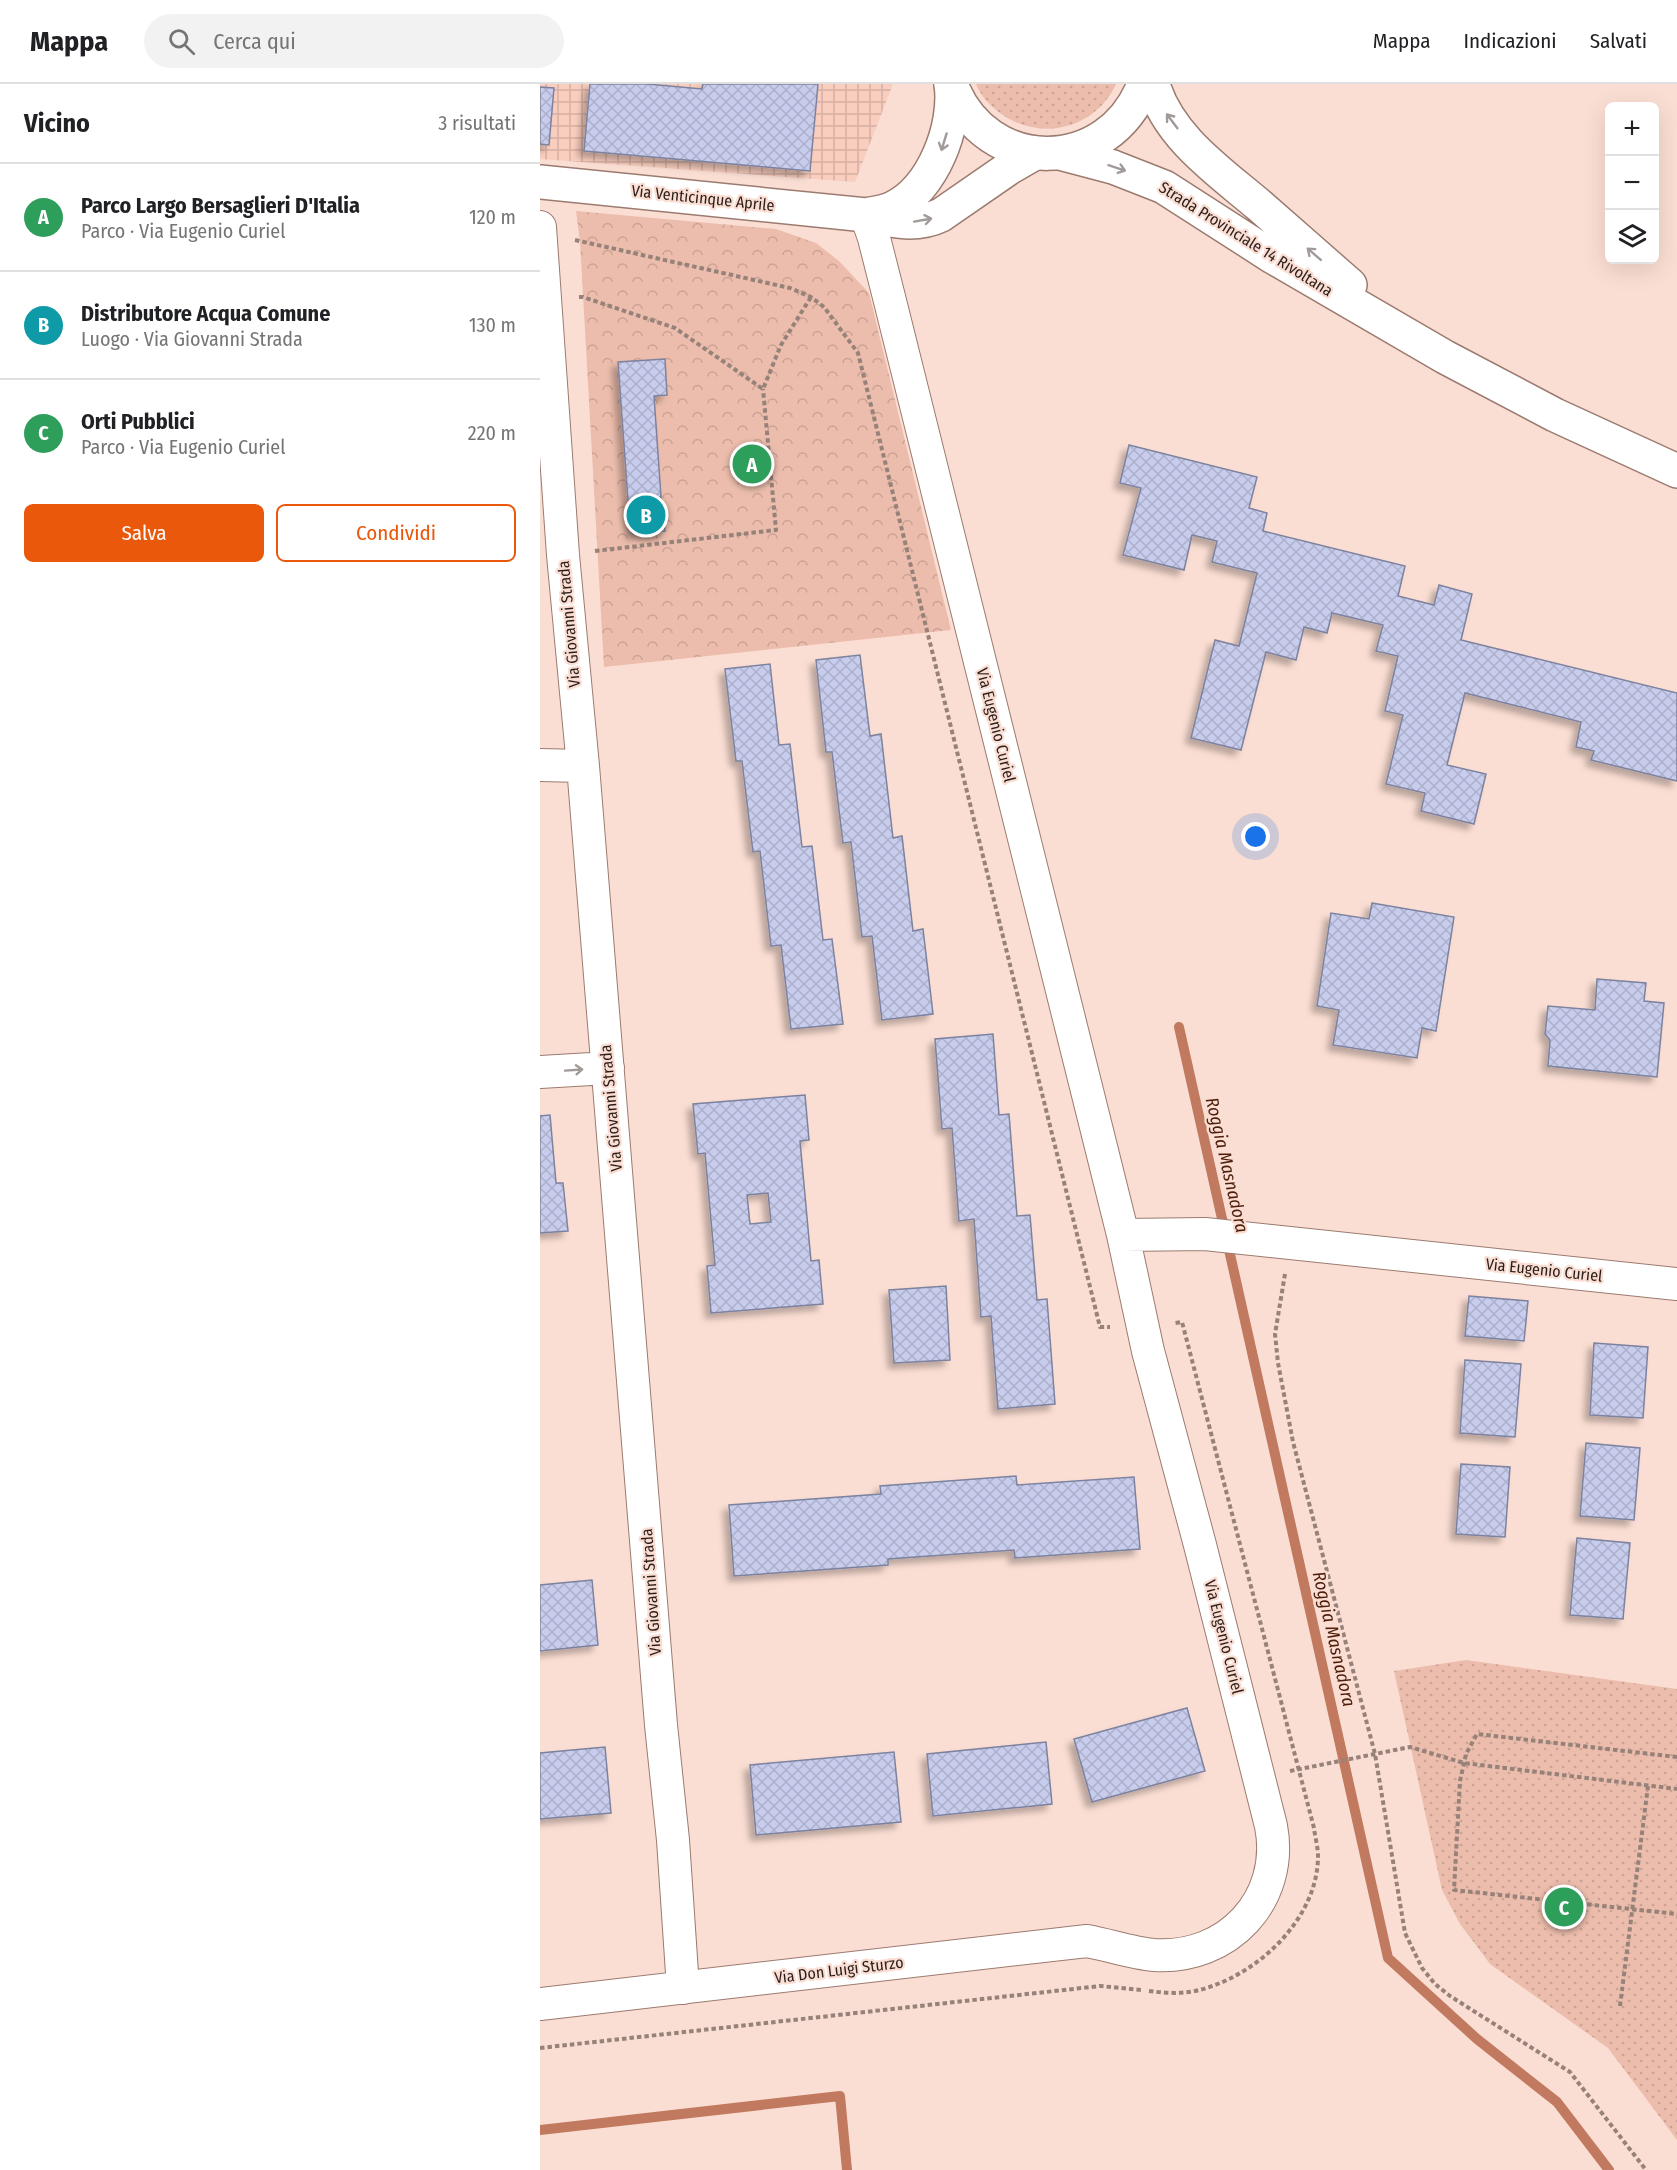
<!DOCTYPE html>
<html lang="it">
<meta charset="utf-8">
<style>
:root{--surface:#fff;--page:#f2f2f2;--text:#202124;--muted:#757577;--line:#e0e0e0;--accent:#ea580c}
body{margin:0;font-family:"Fira Sans Condensed",sans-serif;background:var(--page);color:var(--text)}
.controls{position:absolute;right:18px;top:18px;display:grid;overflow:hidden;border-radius:9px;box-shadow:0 6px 24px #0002}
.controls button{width:54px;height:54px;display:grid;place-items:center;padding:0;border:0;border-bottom:2px solid var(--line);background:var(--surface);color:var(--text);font:30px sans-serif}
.you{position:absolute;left:716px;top:753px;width:21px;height:21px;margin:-15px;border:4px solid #fff;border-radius:50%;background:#1a73e8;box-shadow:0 0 0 9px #1a73e833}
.badge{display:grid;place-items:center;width:39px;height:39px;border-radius:50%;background:var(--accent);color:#fff;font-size:20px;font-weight:700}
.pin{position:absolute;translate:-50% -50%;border:3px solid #fff;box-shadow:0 2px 6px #0006}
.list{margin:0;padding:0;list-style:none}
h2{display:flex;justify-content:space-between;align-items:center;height:78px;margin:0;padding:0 24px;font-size:26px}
h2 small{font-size:20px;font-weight:400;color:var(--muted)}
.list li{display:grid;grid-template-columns:39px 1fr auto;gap:18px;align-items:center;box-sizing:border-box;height:108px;padding:0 24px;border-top:2px solid var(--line)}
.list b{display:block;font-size:22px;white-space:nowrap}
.list p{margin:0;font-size:20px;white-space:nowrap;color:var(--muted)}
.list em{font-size:20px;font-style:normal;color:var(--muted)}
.actions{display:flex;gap:12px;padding:18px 24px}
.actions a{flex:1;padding:14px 0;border:2px solid var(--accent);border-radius:9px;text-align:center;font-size:21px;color:var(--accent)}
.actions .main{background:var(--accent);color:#fff}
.icon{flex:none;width:33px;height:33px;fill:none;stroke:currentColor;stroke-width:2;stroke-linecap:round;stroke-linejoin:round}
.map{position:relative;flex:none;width:1137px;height:2086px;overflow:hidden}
header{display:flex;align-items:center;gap:36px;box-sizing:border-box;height:84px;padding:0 30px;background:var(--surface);border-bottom:2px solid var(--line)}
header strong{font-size:28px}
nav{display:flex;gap:33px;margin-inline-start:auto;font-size:21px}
.search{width:420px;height:54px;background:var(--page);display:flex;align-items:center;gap:15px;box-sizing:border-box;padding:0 21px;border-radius:33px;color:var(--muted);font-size:22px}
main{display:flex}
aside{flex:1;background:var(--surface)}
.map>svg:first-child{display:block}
.industrial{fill:url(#industrial-grid)}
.grass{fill:url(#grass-dots)}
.park{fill:url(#park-crowns)}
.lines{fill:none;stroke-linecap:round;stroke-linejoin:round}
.stream{stroke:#c1795f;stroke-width:10}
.building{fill:url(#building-cross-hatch);stroke:#7d829f;stroke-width:1.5;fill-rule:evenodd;filter:url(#shadow)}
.minor-casing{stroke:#9b7b6f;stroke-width:34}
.tertiary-casing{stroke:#9b7b6f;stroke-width:36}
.primary-casing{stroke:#9b7b6f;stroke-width:36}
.path{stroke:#97827a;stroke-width:4;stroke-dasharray:4.5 3;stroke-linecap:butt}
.minor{stroke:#fff;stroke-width:32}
.tertiary{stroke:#fff;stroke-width:33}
.primary{stroke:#fff;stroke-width:33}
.oneway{stroke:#a09a98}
.labels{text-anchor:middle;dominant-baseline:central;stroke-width:4.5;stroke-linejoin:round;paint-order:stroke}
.street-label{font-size:16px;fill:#2b1e1a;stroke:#fbded3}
.water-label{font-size:18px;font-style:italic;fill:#4d1e0c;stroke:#fbded3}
</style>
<header>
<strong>Mappa</strong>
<div class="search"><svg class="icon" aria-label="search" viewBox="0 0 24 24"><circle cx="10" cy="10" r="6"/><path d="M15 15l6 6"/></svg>Cerca qui</div>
<nav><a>Mappa</a><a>Indicazioni</a><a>Salvati</a></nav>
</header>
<main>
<aside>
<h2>Vicino<small>3 risultati</small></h2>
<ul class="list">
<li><span class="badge" style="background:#2e9e5b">A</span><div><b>Parco Largo Bersaglieri D'Italia</b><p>Parco · Via Eugenio Curiel</p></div><em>120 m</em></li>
<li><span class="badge" style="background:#0f9aa8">B</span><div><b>Distributore Acqua Comune</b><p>Luogo · Via Giovanni Strada</p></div><em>130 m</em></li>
<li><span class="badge" style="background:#2e9e5b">C</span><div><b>Orti Pubblici</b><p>Parco · Via Eugenio Curiel</p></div><em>220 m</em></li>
</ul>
<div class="actions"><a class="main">Salva</a><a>Condividi</a></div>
</aside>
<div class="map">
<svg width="1137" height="2086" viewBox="0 0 1137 2086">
<defs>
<pattern id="industrial-grid" width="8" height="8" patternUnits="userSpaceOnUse" patternTransform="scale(1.5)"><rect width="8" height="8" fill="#f9cebe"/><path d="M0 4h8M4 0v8" fill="none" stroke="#d6b0a3"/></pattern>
<pattern id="grass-dots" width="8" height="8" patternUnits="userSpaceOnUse" patternTransform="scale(1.5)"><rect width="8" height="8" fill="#ecbdac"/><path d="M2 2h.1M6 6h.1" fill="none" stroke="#cba293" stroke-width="1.8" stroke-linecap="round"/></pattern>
<pattern id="park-crowns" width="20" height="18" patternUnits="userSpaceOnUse" patternTransform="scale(1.5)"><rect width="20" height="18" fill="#ecbdac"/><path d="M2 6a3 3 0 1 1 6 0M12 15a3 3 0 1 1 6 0" fill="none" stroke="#cba293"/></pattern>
<pattern id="building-cross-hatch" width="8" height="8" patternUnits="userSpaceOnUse" patternTransform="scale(1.5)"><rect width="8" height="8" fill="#c8cded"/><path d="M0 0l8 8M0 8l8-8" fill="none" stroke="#acb0cb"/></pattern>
<filter id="shadow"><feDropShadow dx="-5.5" dy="5.5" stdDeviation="3" flood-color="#0004"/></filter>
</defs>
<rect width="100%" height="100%" fill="#fbded3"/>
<!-- industrial -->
<path class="industrial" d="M0 0H353L315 98 0 75Z"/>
<!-- grass -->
<path class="grass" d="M436 0H576C556 44 502 58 463 31 452 24 441 13 436 0Z
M926 1576 1137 1605V2056L1068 1964 950 1880 920 1840 902 1806 854 1587Z"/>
<!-- park -->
<path class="park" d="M36 127 236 145 276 159 299 177 329 209 411 546 64 583 40 158Z"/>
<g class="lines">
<!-- stream -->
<path class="stream" d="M639 943 848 1874 937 1955 1017 2018 1069 2086
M0 2046 300 2012 307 2086"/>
</g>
<!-- building -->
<path class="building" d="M50 0H107L162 5 163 0H278L270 87 44 67Z
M0 3 14 4 9 61 0 60Z
M125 275 127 311 114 312 121 413 88 416 78 278Z
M589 361 717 393 709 424 727 429 723 447 865 482 858 512 894 521 899 501 932 510 921 556 1137 609V697L1051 676 1054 667 1036 663 1041 638 925 609 907 681 946 690 934 740 881 727 885 709 846 700 863 631 845 627 858 572 836 567 843 541 792 529 787 549 764 543 756 576 726 568 701 666 651 654 675 556 699 562 717 489 672 478 677 457 652 451 644 486 583 471 601 404 580 399Z
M121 413 125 447 92 450 88 416Z
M320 571 330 652 341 650 353 754 362 752 373 847 383 845 393 930 342 936 332 852 322 853 311 758 303 759 292 668H286L276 576Z
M230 580 239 661 250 660 262 763 272 762 283 856 292 855 303 940 251 945 241 861 231 862 220 767 213 768 202 677H196L185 585Z
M832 819 914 833 896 947 882 944 877 974 793 961 799 926 777 922 791 829 829 835Z
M1057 895 1106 899 1104 917 1124 919 1117 993 1008 982 1010 956 1005 950 1008 922 1055 926Z
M453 950 459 1031 469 1030 477 1132 490 1131 497 1216 507 1215 515 1320 458 1325 451 1232 441 1233 434 1135 419 1137 412 1044 402 1045 395 955Z
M265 1011 269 1056 260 1057 271 1177 279 1176 283 1220 171 1229 167 1182 175 1181 165 1069 158 1070 153 1020ZM228 1109 231 1138 210 1140 207 1111Z
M10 1031 16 1099H23L28 1147 0 1149V1032Z
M406 1202 410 1276 354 1279 349 1206Z
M929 1212 988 1217 984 1257 925 1252Z
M1054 1259 1108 1263 1103 1334 1050 1331Z
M925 1276 981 1280 975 1353 920 1349Z
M1046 1359 1100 1364 1094 1436 1040 1432Z
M921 1380 970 1383 965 1453 916 1450Z
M476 1392 477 1401 594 1393 600 1465 475 1474 474 1466 348 1475V1481L194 1492 189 1421 341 1410 340 1402Z
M1037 1454 1090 1459 1083 1535 1030 1531Z
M52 1496 58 1561 0 1567V1501Z
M647 1624 665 1687 552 1718 534 1655Z
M506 1658 512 1720 393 1732 387 1670Z
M65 1663 71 1729 0 1735V1669Z
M354 1668 361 1738 216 1751 210 1681Z"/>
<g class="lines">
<!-- minor casing -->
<g class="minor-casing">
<path id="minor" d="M326 131 334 154 349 213 583 1151 665 1150 1137 1200
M0 143 23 471 43 682 121 1641 133 1756 143 1904
M0 681 43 682
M0 988 68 984
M0 1920 547 1857C569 1861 592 1869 614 1871 688 1876 745 1815 731 1742L660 1461 608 1267 583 1151"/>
</g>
<!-- tertiary casing -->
<g class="tertiary-casing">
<path id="tertiary" d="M0 98 326 131C352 137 376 143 401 131L469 84 495 69
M326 131C335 129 345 128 353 124 393 105 417 42 411 0"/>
</g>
<!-- primary casing -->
<g class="primary-casing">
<path id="primary" d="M411 0C446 93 569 92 604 0
M613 0C628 53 680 88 720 122 750 148 780 175 810 201
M520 69 573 83 624 103 733 173 905 273 1015 331 1137 387"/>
</g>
<!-- path -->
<path class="path" d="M35 156 250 204 271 213 284 223 318 269 560 1243H570
M39 213H43L135 244 223 305 241 261 271 213
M55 467 236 446 223 305
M745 1190 735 1250 738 1279 753 1358 835 1670 865 1849 882 1884 895 1900 910 1912 1030 1988 1106 2086
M1137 1673 937 1650 926 1670 920 1697 914 1806 1137 1830
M750 1687 870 1663 924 1679 1137 1705
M609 1907C624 1909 640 1910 655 1907 715 1894 778 1836 778 1772 778 1763 775 1753 774 1744L642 1238 635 1239
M1080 1922 1108 1702
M0 1964 560 1902 602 1906"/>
<!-- minor -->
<use href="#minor" class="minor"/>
<!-- tertiary -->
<use href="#tertiary" class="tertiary"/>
<!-- primary -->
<use href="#primary" class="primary"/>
</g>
<!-- one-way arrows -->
<defs><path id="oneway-shaft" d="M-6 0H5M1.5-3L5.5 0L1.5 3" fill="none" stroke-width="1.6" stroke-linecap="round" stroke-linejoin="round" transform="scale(1.5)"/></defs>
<g class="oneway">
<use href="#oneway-shaft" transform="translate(632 37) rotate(-127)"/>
<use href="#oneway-shaft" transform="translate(404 58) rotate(107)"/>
<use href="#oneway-shaft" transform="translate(577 84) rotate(18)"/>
<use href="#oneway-shaft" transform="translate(383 136) rotate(-10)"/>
<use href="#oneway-shaft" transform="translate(774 170) rotate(-139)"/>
<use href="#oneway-shaft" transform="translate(34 986) rotate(-4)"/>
</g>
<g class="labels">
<!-- street labels -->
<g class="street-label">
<text transform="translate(163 114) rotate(6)">Via Venticinque Aprile</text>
<text transform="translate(706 155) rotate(32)">Strada Provinciale 14 Rivoltana</text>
<text transform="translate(29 540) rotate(-95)">Via Giovanni Strada</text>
<text transform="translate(456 641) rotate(76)">Via Eugenio Curiel</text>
<text transform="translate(71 1024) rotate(-95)">Via Giovanni Strada</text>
<text transform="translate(1004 1186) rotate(6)">Via Eugenio Curiel</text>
<text transform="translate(111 1508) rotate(-94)">Via Giovanni Strada</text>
<text transform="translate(684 1553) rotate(76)">Via Eugenio Curiel</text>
<text transform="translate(299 1886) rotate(-7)">Via Don Luigi Sturzo</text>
</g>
<!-- water labels -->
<g class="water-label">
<text transform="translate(687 1081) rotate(77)">Roggia Masnadora</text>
<text transform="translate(794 1555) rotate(77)">Roggia Masnadora</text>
</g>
</g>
</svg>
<div class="controls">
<button>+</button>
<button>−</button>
<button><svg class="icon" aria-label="layers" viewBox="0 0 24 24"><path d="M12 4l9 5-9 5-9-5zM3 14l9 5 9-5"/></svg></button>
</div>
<div class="you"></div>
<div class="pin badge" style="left:212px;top:380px;background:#2e9e5b">A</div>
<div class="pin badge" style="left:106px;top:431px;background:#0f9aa8">B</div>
<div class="pin badge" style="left:1024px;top:1823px;background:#2e9e5b">C</div>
</div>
</main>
